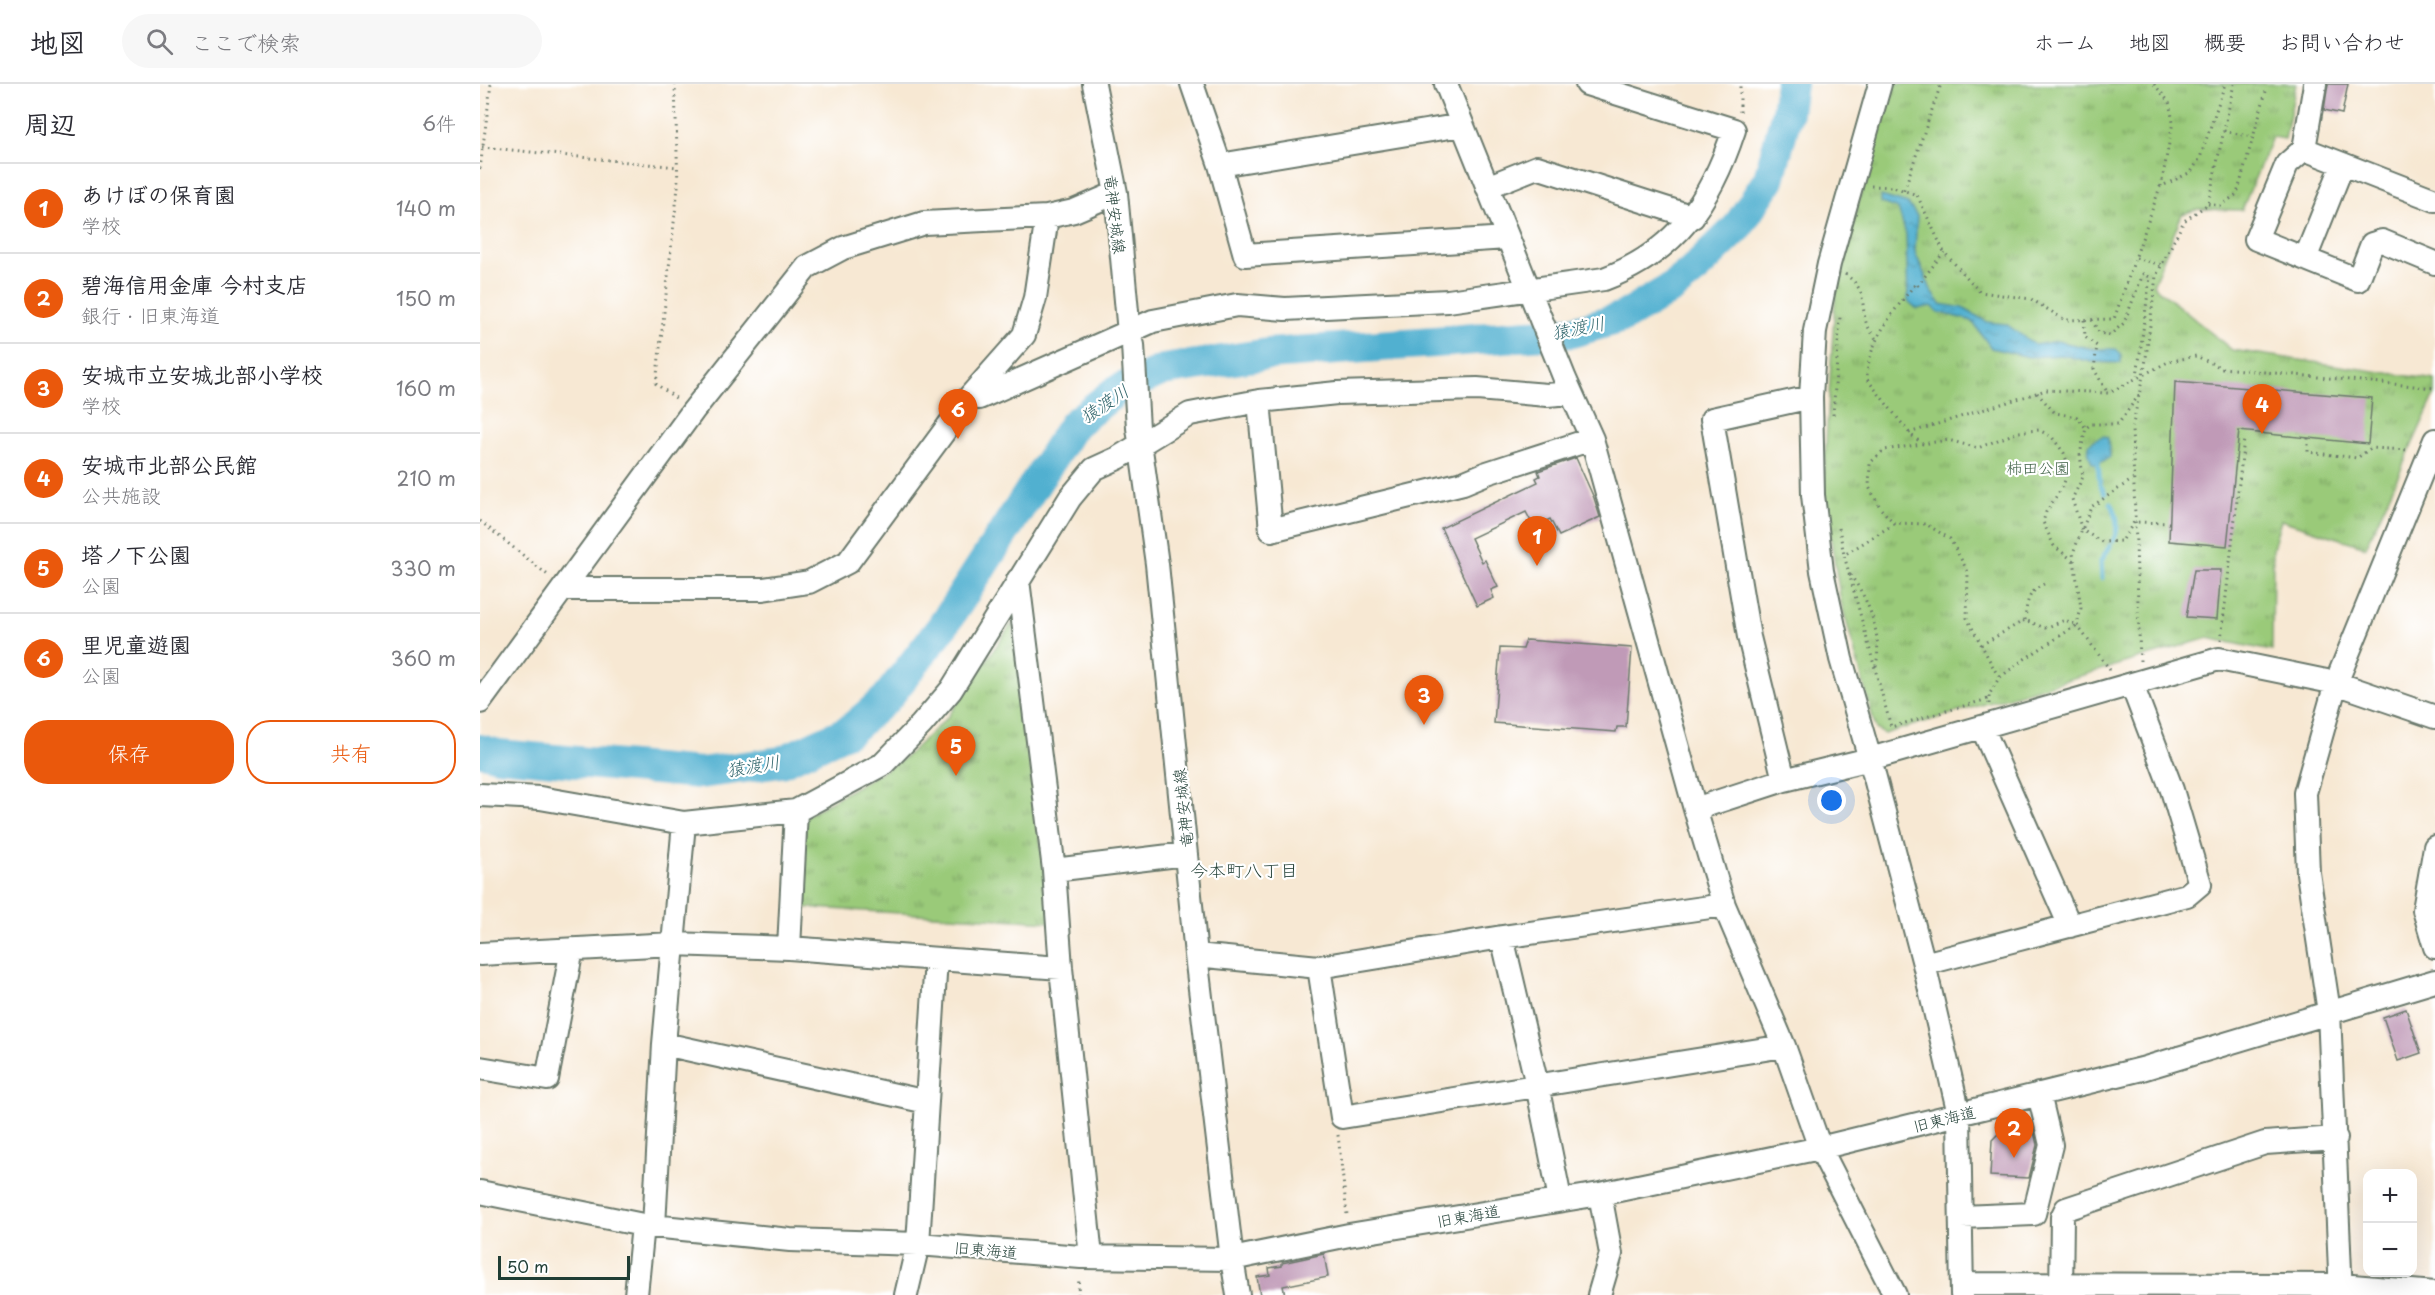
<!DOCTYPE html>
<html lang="ja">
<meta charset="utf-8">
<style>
:root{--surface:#fff;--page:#f7f7f7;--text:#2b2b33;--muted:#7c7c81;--line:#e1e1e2;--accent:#ea580c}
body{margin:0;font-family:"Playpen Sans","Klee One",sans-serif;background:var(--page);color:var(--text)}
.controls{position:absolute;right:18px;bottom:18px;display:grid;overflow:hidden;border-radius:12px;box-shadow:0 6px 24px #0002}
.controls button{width:54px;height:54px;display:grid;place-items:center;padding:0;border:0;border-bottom:2px solid var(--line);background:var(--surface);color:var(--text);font:30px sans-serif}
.scale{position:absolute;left:18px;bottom:15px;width:132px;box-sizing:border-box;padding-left:6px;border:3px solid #1f3d34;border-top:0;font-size:16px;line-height:21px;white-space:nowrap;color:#1f3d34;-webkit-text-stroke:4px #fff;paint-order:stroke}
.you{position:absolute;left:1352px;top:717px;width:21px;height:21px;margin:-15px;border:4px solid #fff;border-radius:50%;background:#1a73e8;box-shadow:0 0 0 9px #1a73e833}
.badge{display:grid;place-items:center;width:39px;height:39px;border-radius:50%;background:var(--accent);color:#fff;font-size:20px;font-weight:700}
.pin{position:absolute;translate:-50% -50px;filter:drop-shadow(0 2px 3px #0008)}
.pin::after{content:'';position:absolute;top:32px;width:21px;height:18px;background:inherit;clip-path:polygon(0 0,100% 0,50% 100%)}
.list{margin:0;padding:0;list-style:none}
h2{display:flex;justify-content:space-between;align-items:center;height:78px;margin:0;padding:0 24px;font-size:26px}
h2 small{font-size:20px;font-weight:400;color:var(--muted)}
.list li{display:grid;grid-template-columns:39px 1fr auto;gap:18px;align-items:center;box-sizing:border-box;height:90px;padding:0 24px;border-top:2px solid var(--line)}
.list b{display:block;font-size:22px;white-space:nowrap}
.list p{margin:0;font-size:20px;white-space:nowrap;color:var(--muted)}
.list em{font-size:20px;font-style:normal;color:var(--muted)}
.actions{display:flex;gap:12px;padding:18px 24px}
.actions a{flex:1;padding:14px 0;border:2px solid var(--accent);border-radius:24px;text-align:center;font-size:21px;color:var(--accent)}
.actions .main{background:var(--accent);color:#fff}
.icon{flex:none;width:33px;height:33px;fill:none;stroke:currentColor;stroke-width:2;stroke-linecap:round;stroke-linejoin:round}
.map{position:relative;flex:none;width:1955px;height:1211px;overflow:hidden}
header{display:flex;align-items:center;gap:36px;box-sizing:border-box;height:84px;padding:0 30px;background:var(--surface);border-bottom:2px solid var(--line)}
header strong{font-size:28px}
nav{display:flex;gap:33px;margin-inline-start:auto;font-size:21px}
.search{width:420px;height:54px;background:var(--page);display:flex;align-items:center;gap:15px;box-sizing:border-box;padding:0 21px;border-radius:33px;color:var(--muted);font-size:22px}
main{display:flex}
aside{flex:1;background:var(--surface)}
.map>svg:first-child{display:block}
.grass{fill:url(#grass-tufts);stroke:#5c8456;stroke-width:1.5}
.water{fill:url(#water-ripples);stroke:#387682;stroke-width:1.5}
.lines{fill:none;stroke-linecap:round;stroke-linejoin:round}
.stream{stroke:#51b0d0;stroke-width:5}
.river{stroke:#51b0d0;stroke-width:32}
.building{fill:#c09ab7}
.minor-casing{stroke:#6b796c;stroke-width:26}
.path{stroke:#6b796c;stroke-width:3;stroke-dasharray:1.5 4.5;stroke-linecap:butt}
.minor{stroke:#fff;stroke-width:22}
.labels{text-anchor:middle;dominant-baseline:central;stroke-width:4.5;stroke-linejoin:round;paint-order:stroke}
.street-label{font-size:16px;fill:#1f3d34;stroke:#fff}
.park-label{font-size:16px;fill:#3e6045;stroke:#fff}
.water-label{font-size:18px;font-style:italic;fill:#30656b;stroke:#fff}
.neighbourhood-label{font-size:18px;fill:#1f3d34;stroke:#fff}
</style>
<header>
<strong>地図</strong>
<div class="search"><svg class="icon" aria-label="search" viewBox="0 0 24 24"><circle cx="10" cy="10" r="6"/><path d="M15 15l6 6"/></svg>ここで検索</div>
<nav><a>ホーム</a><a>地図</a><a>概要</a><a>お問い合わせ</a></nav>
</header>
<main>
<aside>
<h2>周辺<small>6件</small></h2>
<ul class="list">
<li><span class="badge">1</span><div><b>あけぼの保育園</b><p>学校</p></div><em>140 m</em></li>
<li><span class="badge">2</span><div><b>碧海信用金庫 今村支店</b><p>銀行 · 旧東海道</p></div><em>150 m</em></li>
<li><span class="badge">3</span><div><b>安城市立安城北部小学校</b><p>学校</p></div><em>160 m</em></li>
<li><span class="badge">4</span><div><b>安城市北部公民館</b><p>公共施設</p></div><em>210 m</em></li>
<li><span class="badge">5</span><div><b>塔ノ下公園</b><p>公園</p></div><em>330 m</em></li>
<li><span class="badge">6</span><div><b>里児童遊園</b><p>公園</p></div><em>360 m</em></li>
</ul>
<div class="actions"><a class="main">保存</a><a>共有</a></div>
</aside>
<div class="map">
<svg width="1955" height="1211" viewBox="0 0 1955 1211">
<defs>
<pattern id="grass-tufts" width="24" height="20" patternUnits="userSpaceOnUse" patternTransform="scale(1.5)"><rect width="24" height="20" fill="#9aca79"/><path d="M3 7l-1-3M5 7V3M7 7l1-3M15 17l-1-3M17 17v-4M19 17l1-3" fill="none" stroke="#7da564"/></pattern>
<pattern id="water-ripples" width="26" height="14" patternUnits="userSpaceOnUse" patternTransform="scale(1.5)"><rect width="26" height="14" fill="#51b0d0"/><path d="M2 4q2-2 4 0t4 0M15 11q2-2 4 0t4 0" fill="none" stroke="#4390aa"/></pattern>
</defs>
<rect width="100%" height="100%" fill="#fff"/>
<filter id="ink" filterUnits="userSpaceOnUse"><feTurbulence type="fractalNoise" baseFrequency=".0167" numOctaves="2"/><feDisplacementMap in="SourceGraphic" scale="12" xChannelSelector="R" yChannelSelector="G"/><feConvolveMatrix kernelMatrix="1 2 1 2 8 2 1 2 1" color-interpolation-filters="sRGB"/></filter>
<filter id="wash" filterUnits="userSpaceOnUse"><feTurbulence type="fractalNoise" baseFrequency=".008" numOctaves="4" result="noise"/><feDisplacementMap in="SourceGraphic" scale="24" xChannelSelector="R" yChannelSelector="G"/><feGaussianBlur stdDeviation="1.35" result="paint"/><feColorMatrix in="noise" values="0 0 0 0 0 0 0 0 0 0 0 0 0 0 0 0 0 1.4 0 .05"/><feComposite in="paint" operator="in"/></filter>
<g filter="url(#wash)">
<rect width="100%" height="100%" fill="#f7e8d3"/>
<!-- grass -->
<path class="grass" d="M1411 0H1816L1805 55 1792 53 1762 126 1718 125 1702 130 1673 201 1752 266 1955 296V310L1886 463 1801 436 1793 464 1792 567 1728 554 1404 650 1396 645 1361 518 1343 406 1356 200Z
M532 539 571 838 318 823 326 732 422 676 467 634Z"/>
<!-- water -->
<path class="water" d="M1401 112 1428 120 1437 132 1435 168 1452 208 1461 220 1483 224 1507 238 1526 240 1555 261 1577 257 1613 265H1636L1641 270V279L1612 278 1582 271 1549 273 1511 264 1492 237 1458 228 1452 222 1437 225 1428 217 1426 150 1418 125 1401 119Z
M1624 352 1628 354 1630 373 1618 380 1612 379C1605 363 1608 356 1624 352Z"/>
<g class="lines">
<!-- stream -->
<path class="stream" d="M1618 380 1620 401 1625 409
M1631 419C1638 430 1639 446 1633 457
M1622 494 1621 477 1630 462"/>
<!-- river -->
<path class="river" d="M0 666 18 671 220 689 301 678 370 646 406 615 462 543 594 340 636 307 683 286 788 270 1092 248 1143 233 1192 204 1212 188 1257 144 1289 95 1307 28 1311 0"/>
</g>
<g id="blocks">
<!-- building -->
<path class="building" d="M1848 0H1868L1862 30 1844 26Z
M1695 298 1892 314 1888 360 1759 347 1747 462 1689 457Z
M1096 374 1114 414 1120 433 1079 452 1070 435 1054 443 1046 428 991 454 1002 478 1005 476 1018 503 1011 506 1014 514 997 522 961 444 1058 398 1056 394 1060 392 1058 387Z
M1714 486H1741L1737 535 1706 533Z
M1046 556 1152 564 1146 643H1137L1136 648 1014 639 1020 564 1043 565Z
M1926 925 1941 969 1918 977 1903 933Z
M1552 1039 1557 1061 1549 1094 1510 1092 1512 1056 1525 1043Z
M844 1170 848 1193 803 1202 805 1211H780L777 1193 790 1191 789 1184 802 1182V1179Z"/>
</g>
</g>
<g filter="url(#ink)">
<use href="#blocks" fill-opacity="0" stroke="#6b796c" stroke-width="1.5"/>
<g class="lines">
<!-- minor casing -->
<g class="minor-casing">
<path id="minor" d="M614 0 636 109 649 249 653 261 658 344 677 480 716 871 752 1175 758 1211
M712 0 740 81 765 171 1027 154
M966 0 1085 295 1112 355 1215 725 1244 821 1304 962 1340 1064 1415 1211
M1400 0 1349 180 1335 247 1331 313 1333 411 1342 487 1361 575 1390 675 1444 880 1479 1030 1482 1211
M1835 0 1824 65 1955 116
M1824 65 1807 80 1776 155 1878 196 1892 160 1902 157 1955 179
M740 81 982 41
M1007 103 1057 83 1213 133
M1825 175 1863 80
M491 311 499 314 673 237 757 221 805 225 968 217 1124 195C1196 168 1231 117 1254 46L1107 0
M779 317 791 446 983 399 1007 389 1112 355
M538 496 574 786 581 884 611 1173
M84 505H283L329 498 368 478 491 311 544 251 555 214 567 133
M0 618 213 327 327 183 363 164 444 139 567 133 594 127 636 109
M1502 643 1590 842
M1304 696 1269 553 1232 335 1331 313
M0 711 60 714 204 739 316 727 403 680 441 641 471 606 590 414 614 385 638 374 710 330 779 317 857 309 997 305 1067 311 1091 309
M1215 725 1304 696 1390 675 1739 575 1856 599 1955 633
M1955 763 1944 826 1955 863
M574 786 706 770
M1022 853 1057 1001 1080 1115
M309 864 316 727
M0 870 193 860 309 864 581 884
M716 871 839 883 1022 853 1244 821
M1444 880 1707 811 1720 800 1692 706 1652 601
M839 883 862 1033 1304 962
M184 960 447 1018
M0 984 67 995 92 865
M0 1108 163 1141 310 1156 438 1160 601 1173 752 1175 869 1151 1120 1110 1340 1064 1662 985 1955 897
M1481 1133 1554 1130 1571 1061 1559 1010
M174 1142 184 960 204 739
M1482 1200 1861 1201 1955 1209
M156 1211 163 1141
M426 1211 438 1160 456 875
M1119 1211 1131 1170 1120 1110
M1581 1211 1582 1133 1586 1125 1785 1059 1856 1054
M1861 1211 1849 928 1828 789 1825 709 1856 599 1955 356"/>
</g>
<!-- path -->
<path class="path" d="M195 0 198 103 176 300 197 315
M1674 0 1689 18 1693 38 1681 102
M1260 28V0
M1744 47 1773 53
M2 63 197 83
M0 85 11 0
M1391 102 1413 103 1437 111 1464 168 1500 208 1551 215 1585 236 1634 235 1680 103 1711 88 1720 74 1745 0
M1424 106 1461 0
M1728 120 1740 122 1757 110 1787 4
M1656 174 1682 181
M1365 190C1388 207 1380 217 1386 238 1388 244 1393 250 1396 255
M1604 236 1605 253 1617 262 1614 285 1627 308
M1612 236 1619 249 1630 251 1644 239 1663 190 1670 193 1657 292
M1557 309 1575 329 1597 333 1606 344
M1659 311 1638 340H1611L1606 344 1600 370 1603 393 1592 415 1602 446 1622 458 1642 457 1654 438 1690 439
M1353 331 1360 233
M1429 349 1566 306 1628 309 1688 278 1716 272 1742 284 1955 304
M1828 354V368L1877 374 1891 364 1929 366
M1443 360 1431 351 1387 295C1387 258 1414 227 1436 199L1438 201 1464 168
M0 437 69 492
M1414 440 1364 471 1411 643 1508 615
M1359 444 1364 471
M1370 491C1389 514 1404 556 1395 585
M1545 536C1547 518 1547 509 1564 500
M1741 556 1764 355
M1501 561 1545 536 1565 544 1585 536 1597 541 1543 576 1519 594
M1660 577 1652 345 1665 282 1676 192 1704 137 1728 120 1754 0
M1630 586 1597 541 1601 524 1593 469 1611 423 1653 395
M1509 620V611L1519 594 1487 534 1488 488 1470 455 1446 440 1414 439 1401 425 1389 403 1390 379 1404 366 1468 356 1498 364 1538 348 1559 346 1572 353 1584 369 1589 384 1583 402 1566 428 1563 438 1574 462 1595 478
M858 1051 867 1131
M598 1211 599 1193"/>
<!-- minor -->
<use href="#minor" class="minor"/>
</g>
</g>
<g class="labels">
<!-- street labels -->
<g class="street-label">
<text transform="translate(636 130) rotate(83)">竜神安城線</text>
<text transform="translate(702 724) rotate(-96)">竜神安城線</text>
<text transform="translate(1464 1034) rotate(-14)">旧東海道</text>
<text transform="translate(988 1131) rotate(-10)">旧東海道</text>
<text transform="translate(506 1165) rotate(5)">旧東海道</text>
</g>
<!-- park labels -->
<g class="park-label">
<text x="1558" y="383">柿田公園</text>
</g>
<!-- water labels -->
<g class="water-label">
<text transform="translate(1098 243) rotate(-11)">猿渡川</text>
<text transform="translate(624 319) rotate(-34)">猿渡川</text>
<text transform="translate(273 681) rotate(-9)">猿渡川</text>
</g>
<!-- neighbourhood labels -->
<g class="neighbourhood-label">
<text x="764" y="785">今本町八丁目</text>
</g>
</g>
</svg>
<div class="controls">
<button>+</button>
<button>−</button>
</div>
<div class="scale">50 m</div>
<div class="you"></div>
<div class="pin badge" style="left:1057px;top:482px">1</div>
<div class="pin badge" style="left:1534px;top:1074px">2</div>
<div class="pin badge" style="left:944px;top:641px">3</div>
<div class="pin badge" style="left:1782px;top:350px">4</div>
<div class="pin badge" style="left:476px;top:692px">5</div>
<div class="pin badge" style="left:478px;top:355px">6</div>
</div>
</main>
